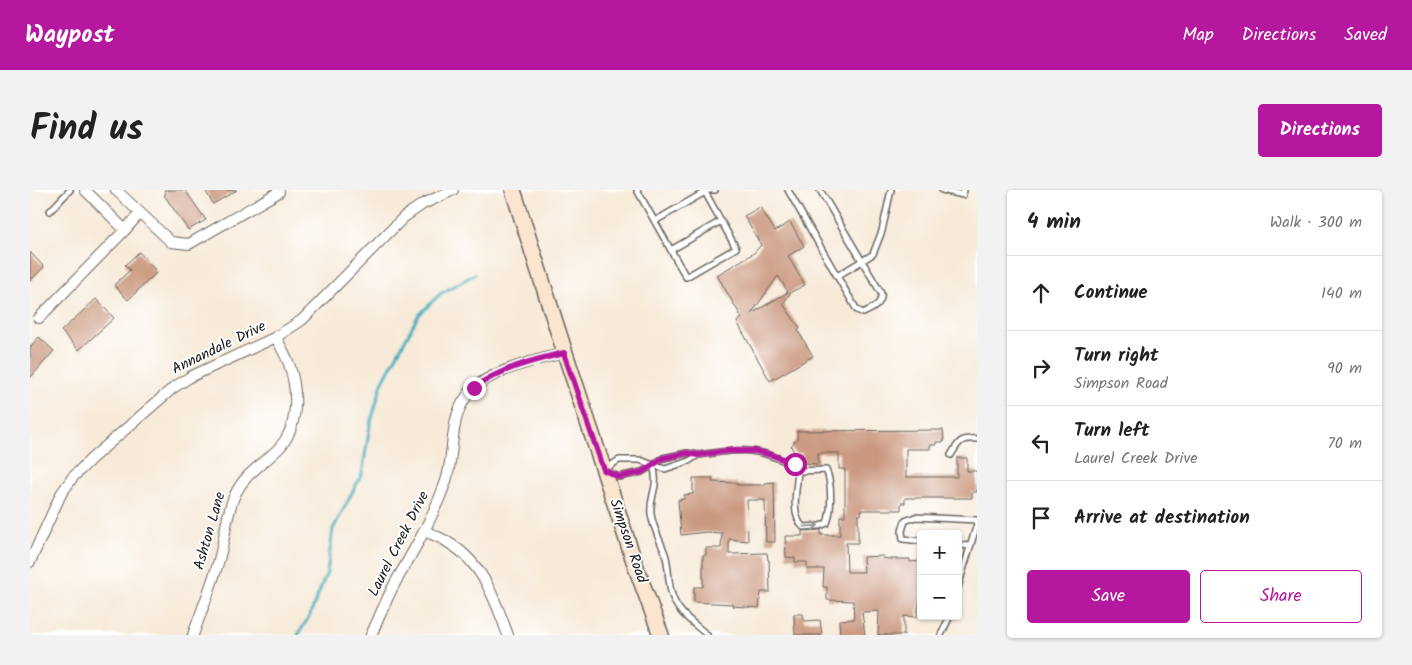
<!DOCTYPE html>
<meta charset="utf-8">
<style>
:root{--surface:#fff;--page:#f2f2f2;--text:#222;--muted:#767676;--line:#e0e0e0;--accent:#b5179e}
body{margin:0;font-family:Kalam,sans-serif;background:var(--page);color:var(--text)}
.controls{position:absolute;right:15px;bottom:15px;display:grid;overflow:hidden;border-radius:5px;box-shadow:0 1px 4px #0004}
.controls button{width:45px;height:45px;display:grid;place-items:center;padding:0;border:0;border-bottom:1px solid var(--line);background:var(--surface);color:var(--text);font:25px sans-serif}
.stop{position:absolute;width:15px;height:15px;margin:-11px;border:4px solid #b5179e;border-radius:50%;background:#fff}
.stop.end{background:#b5179e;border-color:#fff;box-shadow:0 1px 5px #0008}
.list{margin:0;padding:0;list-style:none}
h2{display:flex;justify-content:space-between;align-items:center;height:65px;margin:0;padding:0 20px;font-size:21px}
h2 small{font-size:16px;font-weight:400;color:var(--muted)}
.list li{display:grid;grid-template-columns:32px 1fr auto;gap:15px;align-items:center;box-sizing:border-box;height:75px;padding:0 20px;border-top:1px solid var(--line)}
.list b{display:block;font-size:19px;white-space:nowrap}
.list p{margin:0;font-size:16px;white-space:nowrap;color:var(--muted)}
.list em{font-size:16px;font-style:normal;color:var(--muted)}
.actions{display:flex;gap:10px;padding:15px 20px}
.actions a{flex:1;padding:11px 0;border:1px solid var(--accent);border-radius:5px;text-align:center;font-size:18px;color:var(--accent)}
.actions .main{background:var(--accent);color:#fff}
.icon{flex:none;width:28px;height:28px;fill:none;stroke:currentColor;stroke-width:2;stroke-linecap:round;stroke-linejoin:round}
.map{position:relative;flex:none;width:947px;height:445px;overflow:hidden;border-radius:5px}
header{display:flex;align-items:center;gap:30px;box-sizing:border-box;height:70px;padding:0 25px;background:var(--accent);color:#fff}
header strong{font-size:24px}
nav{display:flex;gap:28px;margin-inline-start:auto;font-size:18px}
.intro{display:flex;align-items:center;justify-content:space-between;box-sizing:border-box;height:120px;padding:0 30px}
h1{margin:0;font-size:35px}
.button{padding:12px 22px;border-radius:5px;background:var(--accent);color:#fff;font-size:18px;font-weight:700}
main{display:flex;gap:30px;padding:0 30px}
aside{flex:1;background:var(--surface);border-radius:5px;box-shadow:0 1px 4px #0004}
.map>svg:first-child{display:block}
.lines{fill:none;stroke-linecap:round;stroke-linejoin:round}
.stream{stroke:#3dabbc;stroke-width:3}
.building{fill:#ca987f;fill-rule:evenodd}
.lane-casing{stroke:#69645e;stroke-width:8}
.street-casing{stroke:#69645e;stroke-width:12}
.secondary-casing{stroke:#69645e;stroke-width:18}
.lane{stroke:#fff;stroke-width:5}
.street{stroke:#fff;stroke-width:10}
.secondary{stroke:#fbe5cf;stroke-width:15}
.oneway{stroke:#999}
.route{stroke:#b5179e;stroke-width:6}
.labels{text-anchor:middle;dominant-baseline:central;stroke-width:4;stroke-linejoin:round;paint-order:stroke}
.street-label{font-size:15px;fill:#1c1c1c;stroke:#fff}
</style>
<header>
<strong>Waypost</strong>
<nav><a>Map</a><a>Directions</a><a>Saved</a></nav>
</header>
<div class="intro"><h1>Find us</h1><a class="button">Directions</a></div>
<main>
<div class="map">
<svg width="947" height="445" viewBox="0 0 947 445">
<rect width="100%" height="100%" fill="#fff"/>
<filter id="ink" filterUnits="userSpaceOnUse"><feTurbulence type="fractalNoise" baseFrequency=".02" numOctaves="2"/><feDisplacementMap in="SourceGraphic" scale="10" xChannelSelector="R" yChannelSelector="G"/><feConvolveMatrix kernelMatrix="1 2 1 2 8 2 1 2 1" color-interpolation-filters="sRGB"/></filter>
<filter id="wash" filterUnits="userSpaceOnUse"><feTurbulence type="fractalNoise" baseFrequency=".0096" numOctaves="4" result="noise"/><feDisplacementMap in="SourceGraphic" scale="20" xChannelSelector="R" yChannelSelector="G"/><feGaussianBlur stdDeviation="1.12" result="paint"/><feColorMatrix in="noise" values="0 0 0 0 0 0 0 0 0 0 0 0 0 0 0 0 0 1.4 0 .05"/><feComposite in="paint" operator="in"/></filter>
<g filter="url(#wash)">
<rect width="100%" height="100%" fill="#f7ead8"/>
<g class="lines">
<!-- stream -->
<path class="stream" d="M268 445 280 425 297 382 303 339 332 284 340 235 352 193 388 126 410 104 445 84"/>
</g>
<g id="blocks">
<!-- building -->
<path class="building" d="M134 0H155L176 30 158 40 134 5 136 4Z
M175 0H207L183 14Z
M730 17 745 41 760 32 774 56 758 66 775 95 761 102 753 114 770 138 768 141 783 166 740 191 707 132 712 128 687 85 724 63 731 55 714 26ZM748 86 758 102 721 124Z
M0 62 14 77 0 91Z
M109 62 127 82 98 110 84 95 100 80 95 75Z
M66 109 84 128 49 160 31 141Z
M9 147 24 161 0 188V157Z
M913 240 914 252H906V255H900V259H876V287H927V268H937V281H947V302H942V308H875V313H871V320H831V325H828V353H816L817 382H834L833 367 853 366V368L860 369H880V372L891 371 890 406 887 427 874 426V445H848L849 421 832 422 835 445H810L809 430 824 429 823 411 797 410V397H793L794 379H777V372H765V368L756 367 755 346H772V341L791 340V345H810V326H815V279H809V263H788V274L772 273V263L765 264 761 256 767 249V241Z
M663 288H683L682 292 707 293V295H735V293L744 292 745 352H736L735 310H717L718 351 699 349V364L737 363 738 370H739L740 402H731L729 418 702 416 703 414 664 412V397H673V365H676V358H691L692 343 676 342 651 345 648 310 654 309V305L663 304Z
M764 424H773L774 431 790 430 792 445H765Z"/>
</g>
</g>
<g filter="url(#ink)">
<use href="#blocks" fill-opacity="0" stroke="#69645e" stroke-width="1"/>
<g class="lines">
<!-- lane casing -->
<g class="lane-casing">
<path id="lane" d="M607 0 656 87 706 58 675 2 625 31
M674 0H685
M758 0 807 86 832 71 851 103C853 114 842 119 833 123L827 120 807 86
M790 0 832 71 843 64 852 41 861 0
M912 0 933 5 934 0
M20 21 40 0
M641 60 691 31
M657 263 668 265 659 271 635 279 623 275 633 268Z
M668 265C687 263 708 258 727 262 740 264 752 270 765 275L768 281C767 297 760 324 773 337L790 336 797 333C802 320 802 292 796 280L768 281
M921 265C929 251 931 248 947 249
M589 270H610L623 275 612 282 589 287 574 280Z
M623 275C630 298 619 305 621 324 623 339 632 353 636 367 639 380 638 393 642 405 647 423 664 433 677 445
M891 351 873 349 872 341 875 331 885 327 947 330
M928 355 940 356
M928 397 947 334
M911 445 920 426"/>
</g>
<!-- street casing -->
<g class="street-casing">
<path id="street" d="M55 0 95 40 110 23
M86 0 141 52 159 54 249 2
M9 128 95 40
M395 341C403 345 412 348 419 353 453 373 465 410 478 445
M0 372 31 304 43 287 61 269 143 198 160 187 246 147 272 130 374 27 393 14 423 0
M163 445C172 419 183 393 190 366 195 347 196 326 204 307 214 283 233 275 250 257 269 236 268 200 259 174 256 165 250 156 246 147
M341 445C349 428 356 410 365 393 384 360 403 328 416 291 426 260 417 224 443 199 463 180 508 169 535 163"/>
</g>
<!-- secondary casing -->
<g class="secondary-casing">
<path id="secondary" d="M483 0 535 163 607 380 631 445"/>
</g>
<!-- lane -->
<use href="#lane" class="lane"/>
<!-- street -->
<use href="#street" class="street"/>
<!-- secondary -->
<use href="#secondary" class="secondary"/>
</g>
<!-- one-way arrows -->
<defs><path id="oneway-shaft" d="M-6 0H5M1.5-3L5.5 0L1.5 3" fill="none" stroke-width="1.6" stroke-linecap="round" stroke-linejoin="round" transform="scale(1.25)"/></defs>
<use class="oneway" href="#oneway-shaft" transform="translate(781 336) rotate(-3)"/>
</g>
<g class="lines" filter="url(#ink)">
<!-- route -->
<path class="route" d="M444 198C469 179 504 170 534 163L574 280 589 287 612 282 633 268 657 263 668 265 697 261H725L742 265 765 274"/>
</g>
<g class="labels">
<!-- street labels -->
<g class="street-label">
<text transform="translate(189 158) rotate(-26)">Annandale Drive</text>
<text transform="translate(180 341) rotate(-74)">Ashton Lane</text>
<text transform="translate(598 351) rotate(71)">Simpson Road</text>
<text transform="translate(369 354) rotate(-63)">Laurel Creek Drive</text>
</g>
</g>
</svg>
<div class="controls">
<button>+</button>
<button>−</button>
</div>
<div class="stop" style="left:765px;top:274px"></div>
<div class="stop end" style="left:444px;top:198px"></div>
</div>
<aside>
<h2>4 min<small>Walk · 300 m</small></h2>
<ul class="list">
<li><svg class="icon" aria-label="ahead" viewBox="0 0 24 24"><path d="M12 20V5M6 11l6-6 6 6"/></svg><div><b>Continue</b></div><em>140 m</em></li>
<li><svg class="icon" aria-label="right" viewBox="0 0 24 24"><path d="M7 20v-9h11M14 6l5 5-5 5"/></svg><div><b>Turn right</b><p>Simpson Road</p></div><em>90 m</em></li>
<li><svg class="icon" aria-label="left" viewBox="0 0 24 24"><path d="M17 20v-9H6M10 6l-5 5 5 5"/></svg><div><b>Turn left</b><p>Laurel Creek Drive</p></div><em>70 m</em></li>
<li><svg class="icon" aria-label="arrive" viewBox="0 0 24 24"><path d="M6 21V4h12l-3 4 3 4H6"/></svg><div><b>Arrive at destination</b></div></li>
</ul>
<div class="actions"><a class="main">Save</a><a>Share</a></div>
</aside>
</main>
